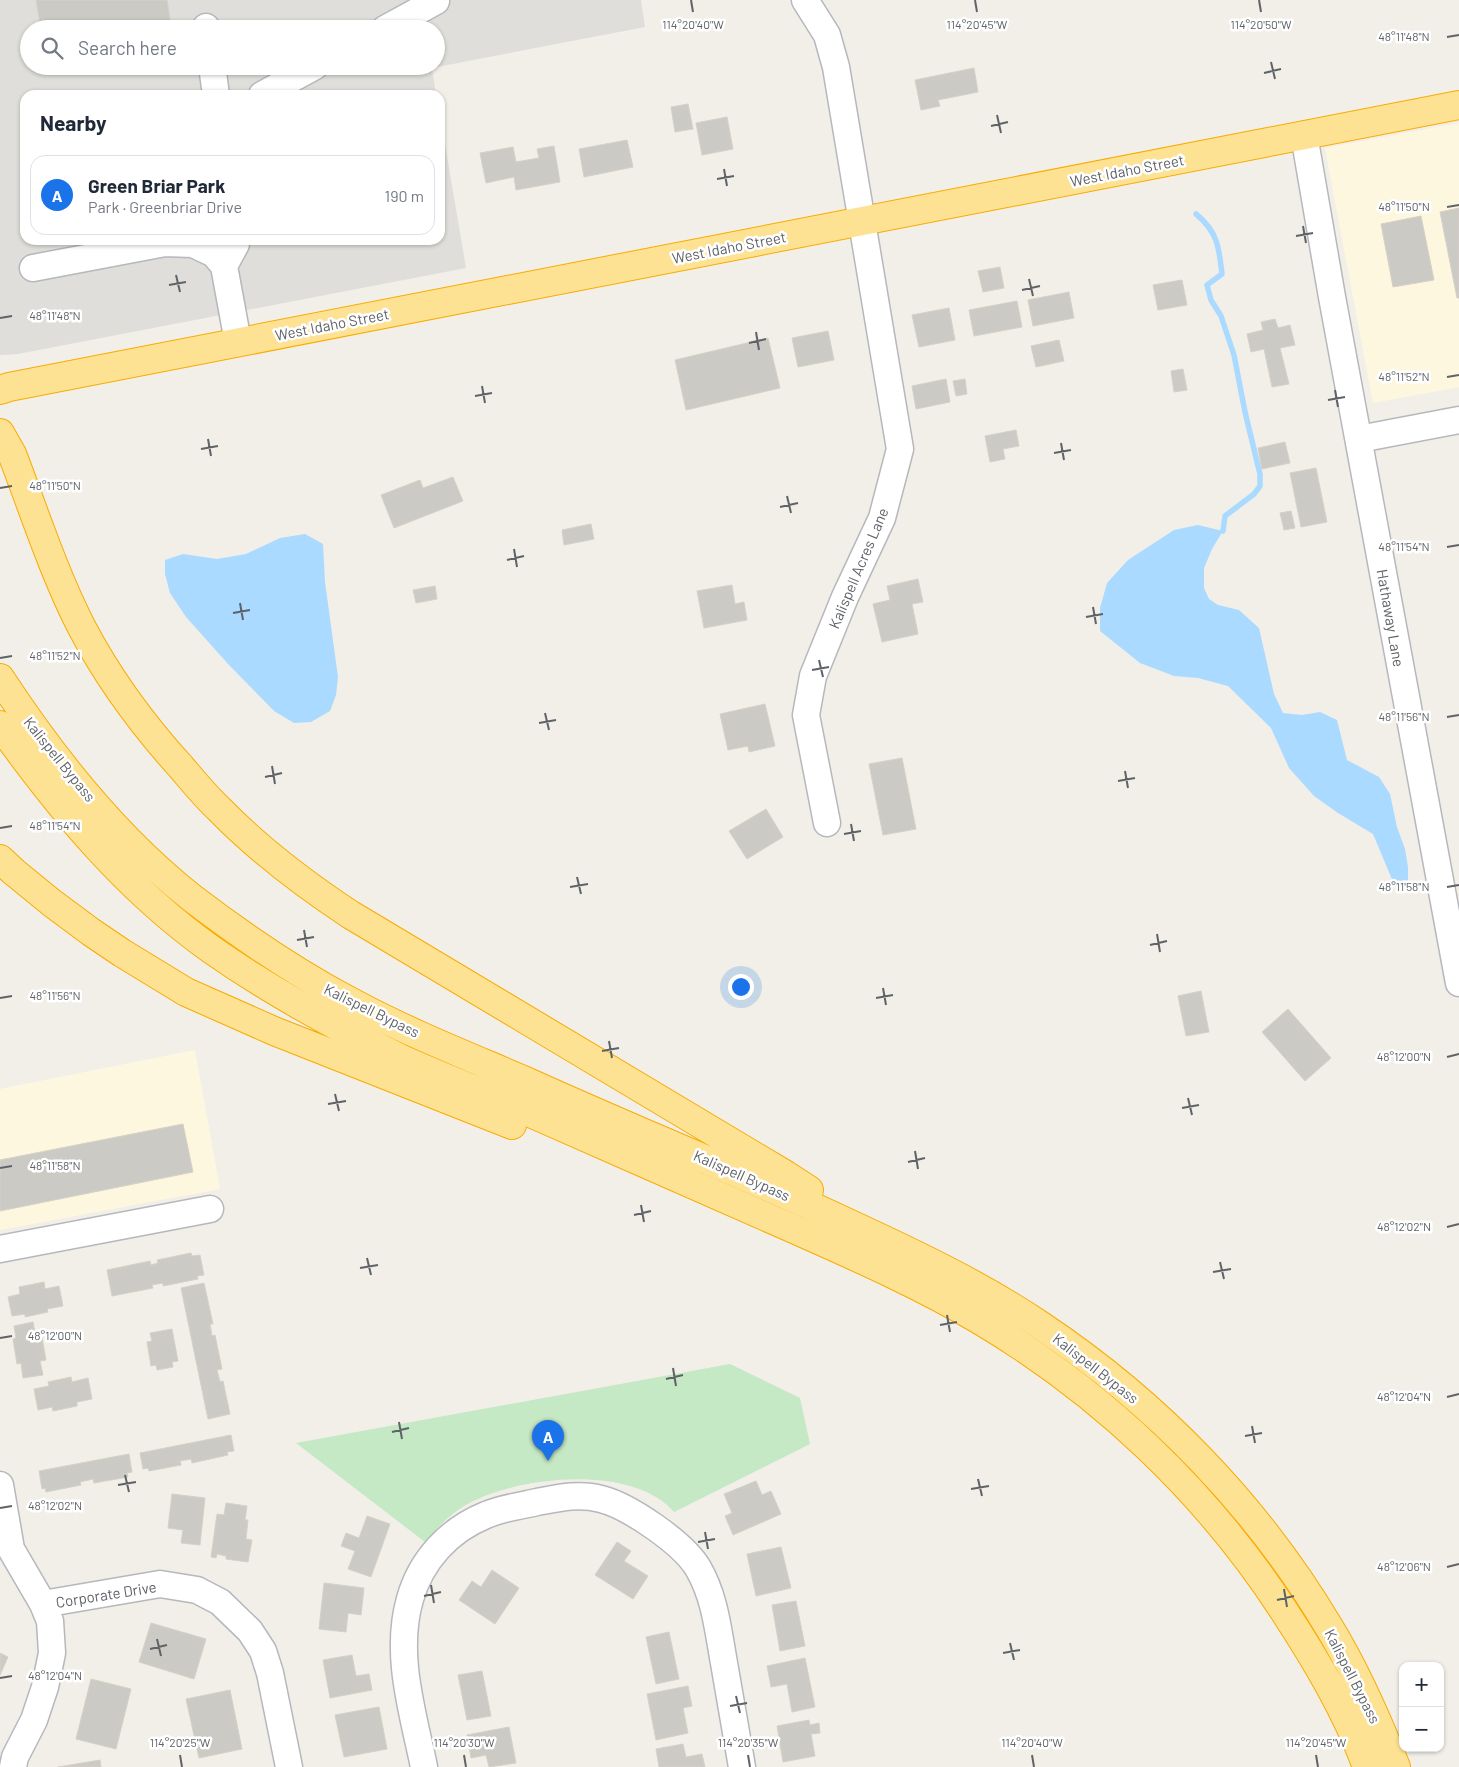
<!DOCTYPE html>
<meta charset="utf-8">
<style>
:root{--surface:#fff;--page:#f6f6f7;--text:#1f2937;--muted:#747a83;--line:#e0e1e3;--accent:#1a73e8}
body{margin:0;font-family:Barlow,sans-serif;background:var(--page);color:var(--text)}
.controls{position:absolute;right:15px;bottom:15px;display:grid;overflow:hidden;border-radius:10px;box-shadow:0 1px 4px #0004}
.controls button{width:45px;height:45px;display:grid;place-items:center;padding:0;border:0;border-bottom:1px solid var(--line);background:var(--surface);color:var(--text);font:25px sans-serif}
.you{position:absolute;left:740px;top:986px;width:18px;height:18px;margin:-12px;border:4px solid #fff;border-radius:50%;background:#1a73e8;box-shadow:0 0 0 8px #1a73e833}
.badge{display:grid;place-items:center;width:32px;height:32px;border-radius:50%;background:var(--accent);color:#fff;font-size:16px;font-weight:700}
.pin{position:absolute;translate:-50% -41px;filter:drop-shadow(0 1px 2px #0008)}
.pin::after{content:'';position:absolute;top:26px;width:18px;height:15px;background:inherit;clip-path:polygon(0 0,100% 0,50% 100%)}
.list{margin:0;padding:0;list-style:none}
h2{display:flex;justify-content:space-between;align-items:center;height:65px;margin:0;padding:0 20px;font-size:21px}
h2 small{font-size:16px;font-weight:400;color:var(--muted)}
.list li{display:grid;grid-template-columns:32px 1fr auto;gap:15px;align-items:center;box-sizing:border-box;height:80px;margin:0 10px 10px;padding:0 10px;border:1px solid var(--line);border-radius:15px}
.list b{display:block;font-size:19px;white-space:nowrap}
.list p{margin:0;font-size:16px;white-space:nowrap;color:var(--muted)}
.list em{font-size:16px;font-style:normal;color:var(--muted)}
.icon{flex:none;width:28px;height:28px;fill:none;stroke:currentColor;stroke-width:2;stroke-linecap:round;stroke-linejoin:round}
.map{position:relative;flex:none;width:1459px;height:1767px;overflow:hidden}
.search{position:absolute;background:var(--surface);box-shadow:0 1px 4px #0004;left:20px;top:20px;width:425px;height:55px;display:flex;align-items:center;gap:12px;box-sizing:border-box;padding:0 18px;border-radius:28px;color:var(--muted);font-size:19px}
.panel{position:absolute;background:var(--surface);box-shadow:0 1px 4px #0004;left:20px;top:90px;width:425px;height:155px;border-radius:15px}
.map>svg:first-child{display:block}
.commercial{fill:#fef7e0}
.industrial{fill:#e0deda;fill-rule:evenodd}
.green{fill:#c5e8c5}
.water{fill:#aadaff}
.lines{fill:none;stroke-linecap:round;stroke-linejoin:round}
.stream{stroke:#aadaff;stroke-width:5.5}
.building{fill:#cccac5;stroke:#d6d1c6}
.minor-casing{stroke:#b5b8bc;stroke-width:29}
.highway-casing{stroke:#f9ab00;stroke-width:30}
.minor{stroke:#fff;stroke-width:26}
.highway{stroke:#fde293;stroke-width:28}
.ticks{fill:none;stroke:#5f6368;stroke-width:2}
.labels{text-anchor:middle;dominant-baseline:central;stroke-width:5;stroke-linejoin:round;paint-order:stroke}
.street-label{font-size:15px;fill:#5f6368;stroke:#fff}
.ticks-label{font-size:12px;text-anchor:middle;fill:#5f6368;stroke:#fff;stroke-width:5;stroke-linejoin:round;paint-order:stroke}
</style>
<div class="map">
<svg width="1459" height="1767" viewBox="0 0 1459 1767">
<rect width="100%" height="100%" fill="#f1efe8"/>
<!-- commercial -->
<path class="commercial" d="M1459 123V387L1373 403 1325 148Z
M195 1050 220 1189 0 1230V1089Z"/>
<!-- industrial -->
<path class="industrial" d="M0 0H641L645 27 432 68 436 95H25V240H440V115L466 268 18 354 0 355ZM29 29H436V66H29Z"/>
<!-- green -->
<path class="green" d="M730 1364 800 1398 810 1444 674 1512C632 1463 514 1476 464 1506 448 1516 437 1528 425 1542L296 1443Z"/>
<!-- water -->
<path class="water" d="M1198 525 1223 531 1212 549 1204 568V588L1209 599 1218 605 1239 610 1259 628 1274 694 1283 713 1302 715 1320 712 1337 720 1347 760 1379 777 1390 794 1397 827 1405 849 1408 867V882L1396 889 1373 834 1338 813 1314 796 1289 768 1271 728 1228 686 1198 678 1174 676 1140 663 1100 631V608L1107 583 1128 560 1174 530Z
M305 534 323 544 325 582 338 677 336 695 330 711 311 722 294 723 274 711 229 665 186 617 170 593 165 574V560L183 554 217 559 246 554 280 538Z"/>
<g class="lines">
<!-- stream -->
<path class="stream" d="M1196 214C1218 232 1219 248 1222 274L1207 285 1211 300 1221 316 1234 355 1245 412 1260 474V486L1254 494 1225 516 1223 531"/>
</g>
<!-- building -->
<path class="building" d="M36 0H167L171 25 147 29H41Z
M974 68 978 92 938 100 940 106 921 110 915 80Z
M688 104 693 129 675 132 671 107Z
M727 117 733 149 702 155 696 123Z
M627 140 633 167 584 177 579 149Z
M554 146 560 182 516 190 514 177 486 183 480 153 513 147 516 162 539 158 537 149Z
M1459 208V298H1457L1440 212Z
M1421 216 1434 280 1393 287 1381 224Z
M1000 267 1004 288 983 292 978 271Z
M1182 280 1187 305 1158 310 1153 285Z
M1069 292 1074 318 1033 326 1028 300Z
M1017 301 1022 327 974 336 969 310Z
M949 308 955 340 919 347 912 315Z
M1275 319 1278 328 1290 325 1295 345 1280 348 1289 384 1272 387 1264 349 1251 352 1247 334 1263 330 1261 322Z
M828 331 834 360 798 367 792 338Z
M768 338 780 388 686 410 675 360Z
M1059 340 1064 361 1036 367 1031 346Z
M1183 369 1187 390 1174 392 1171 371Z
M946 379 950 402 916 409 912 386Z
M965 379 967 394 956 396 953 381Z
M1016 430 1019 446 1003 449 1005 459 990 462 985 436Z
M1285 442 1290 463 1262 469 1258 448Z
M1316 468 1327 522 1301 527 1290 473Z
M453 477 463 501 394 528 381 495 420 480 423 488Z
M1291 511 1295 528 1284 530 1280 513Z
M591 524 594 539 564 545 562 530Z
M918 579 923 602 912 604 918 634 882 642 873 604 890 600 887 586Z
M732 585 735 604 744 602 747 620 704 628 697 591Z
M435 586 437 599 416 603 413 590Z
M765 704 775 746 749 752 748 746 728 750 720 714Z
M902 758 916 829 883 835 869 764Z
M766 809 783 837 747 859 729 831Z
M1201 991 1209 1032 1186 1036 1178 996Z
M1288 1009 1331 1058 1305 1081 1262 1032Z
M183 1124 193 1172 0 1211V1160Z
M191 1253 192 1256 200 1255 204 1275 197 1276 198 1279 163 1286V1283L152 1285 153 1288 112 1296 107 1270 150 1261 151 1265 158 1263 157 1260Z
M44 1282 45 1289 59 1286 63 1306 47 1309 48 1312 25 1317V1314L12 1316 8 1297 20 1294 19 1287Z
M204 1283 213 1324H210L212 1336 215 1335 222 1369 217 1370 220 1382 223 1381 230 1414 208 1419 181 1288Z
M33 1322 36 1339 42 1338 46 1360 40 1361 43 1375 23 1378 21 1363 17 1364 13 1339 16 1338 14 1326Z
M172 1329 178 1361 172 1362 173 1367 157 1370 156 1365 151 1366 147 1342 152 1341 150 1333Z
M71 1377 72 1382 88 1378 92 1399 77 1402V1406L53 1411 52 1407 38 1410 34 1389 49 1386 48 1382Z
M231 1435 234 1451 227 1452 228 1455 192 1463 191 1459 180 1461 181 1465 149 1471 148 1468 143 1469 140 1453Z
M129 1454 132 1472 127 1473 128 1477 94 1483 93 1479 80 1482 81 1485 46 1492 45 1488 42 1489 39 1471Z
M756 1481 762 1495 771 1491 781 1514 733 1535 725 1516 732 1513 724 1494Z
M172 1494 205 1498 200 1545 181 1543 183 1530 168 1528Z
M226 1503 247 1506 245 1520H248L246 1539 252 1540 248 1562 226 1559V1556L217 1554 216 1558 211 1557 217 1514 224 1515Z
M367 1516 390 1524 371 1577 348 1569 355 1551 341 1546 346 1533 359 1538Z
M617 1542 631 1551 624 1561 648 1576 633 1599 595 1575Z
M781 1547 791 1588 756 1596 747 1554Z
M492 1570 519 1588 495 1624 459 1600 472 1581 481 1587Z
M324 1583 364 1588 361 1615 348 1613 346 1632 319 1629Z
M796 1601 805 1646 780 1651 772 1605Z
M151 1623 206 1639 194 1679 139 1662Z
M669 1632 679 1679 656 1684 646 1637Z
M0 1653 8 1657 0 1675Z
M352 1655 356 1676 369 1674 372 1690 330 1698 323 1660Z
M805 1658 815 1707 792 1712 787 1684 771 1687 767 1666Z
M482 1671 491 1716 467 1720 458 1675Z
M91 1679 131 1689 116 1749 76 1739Z
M688 1686 692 1706 683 1708 688 1733 656 1740 647 1694Z
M230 1690 242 1749 199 1758 186 1699Z
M379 1707 387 1749 344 1757 335 1715Z
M809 1720 810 1725 819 1723 820 1733 811 1734 815 1756 783 1762 777 1726Z
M509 1727 516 1763 489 1767 486 1755 471 1758 467 1735Z
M683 1744 686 1757 702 1754 705 1767H659L656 1749Z
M100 1760 101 1767H58Z"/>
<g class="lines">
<!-- minor casing -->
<g class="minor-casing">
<path id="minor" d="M805 0 827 35 836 67 900 449 882 518 845 597 813 676 806 715 827 823
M206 27V29
M385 29 436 1
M212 66 216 95
M262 95 315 66
M1304 135 1332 297 1459 983
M224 266 236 244V240
M33 268 165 243 193 244 214 254 224 266 238 342
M1359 439 1459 420
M0 1249 210 1209
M0 1485 11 1549 43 1604 50 1621 52 1653 45 1687 34 1720 15 1757 13 1767
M43 1604 160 1584 197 1590 220 1602 250 1631 263 1651 270 1673 289 1767
M424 1767C413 1713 394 1654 410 1599 421 1560 449 1530 486 1515 502 1508 520 1506 537 1502 558 1498 579 1493 601 1499 629 1506 683 1543 698 1568 715 1597 718 1630 724 1663 730 1697 736 1732 742 1767"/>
</g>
<!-- highway casing -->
<g class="highway-casing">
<path id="highway" d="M0 390 9 387 1459 105
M0 433 12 454C34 511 53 571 81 626 108 678 142 724 181 767 193 781 205 796 219 809 259 850 304 884 351 915L786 1175 809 1190
M0 678C53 759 116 838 192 898 243 937 296 973 353 1003 409 1033 470 1057 528 1082 634 1130 741 1173 846 1222 913 1253 979 1284 1040 1325 1157 1403 1257 1506 1329 1627 1356 1671 1377 1719 1396 1767
M0 725C61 810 126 889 212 950 272 992 338 1028 404 1060 442 1077 481 1092 519 1108 608 1148 698 1186 787 1226 852 1255 917 1283 978 1319 1101 1392 1206 1491 1284 1611 1316 1660 1347 1712 1367 1767
M0 859 14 872 52 903 91 932 122 953 186 992 274 1031 512 1125"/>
</g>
<!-- minor -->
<use href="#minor" class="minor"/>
<!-- highway -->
<use href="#highway" class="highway"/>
</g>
<!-- ticks -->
<path class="ticks" d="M691 0 693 12M975 0 977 12M1259 0 1261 12M1447 37 1459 35M1271 62 1275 79M1264 73 1281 69M997 115 1001 133M991 126 1008 122M724 169 727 186M717 179 734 176M1447 207 1459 205M1303 226 1306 243M1296 236 1313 233M176 275 180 292M1029 279 1033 296M169 285 186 282M1022 290 1040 286M0 318 12 316M756 332 759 350M749 343 766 339M1447 377 1459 375M482 386 485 403M1335 390 1338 407M475 396 492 393M1328 400 1345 397M208 439 211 456M1061 443 1064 460M201 449 218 446M1054 453 1071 450M0 488 12 486M787 496 791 513M780 507 798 503M1447 547 1459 545M514 549 517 567M507 560 524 556M240 603 243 620M1093 607 1096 624M233 613 250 610M1086 617 1103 614M0 658 12 656M819 660 823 677M812 670 829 667M545 713 549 730M1447 717 1459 715M539 723 556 720M272 766 275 784M1125 771 1128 788M265 777 282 773M1118 781 1135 778M851 824 854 841M0 828 12 826M844 834 861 831M577 877 581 894M570 887 588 884M1447 887 1459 885M304 930 307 947M1157 934 1160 952M297 940 314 937M1150 945 1167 941M883 988 886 1005M0 998 12 996M876 998 893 995M609 1041 612 1058M602 1051 619 1048M1447 1057 1459 1054M335 1094 339 1111M1188 1098 1192 1115M328 1104 346 1101M1182 1108 1199 1105M915 1151 918 1169M908 1162 925 1158M0 1168 12 1166M641 1205 644 1222M634 1215 651 1211M1447 1227 1459 1224M367 1258 371 1275M1220 1262 1224 1279M360 1268 378 1265M1213 1272 1231 1269M947 1315 950 1332M940 1325 957 1322M0 1338 12 1336M673 1368 676 1386M666 1379 683 1375M1447 1397 1459 1394M399 1422 402 1439M1252 1426 1255 1443M392 1432 409 1428M1245 1436 1262 1433M125 1475 129 1492M978 1479 982 1496M118 1485 136 1482M971 1489 989 1486M0 1508 12 1506M705 1532 708 1549M698 1542 715 1539M1447 1567 1459 1564M431 1585 434 1603M1284 1589 1287 1607M424 1596 441 1592M1277 1600 1294 1596M157 1639 161 1656M1010 1643 1014 1660M150 1649 167 1645M1003 1653 1020 1650M0 1678 12 1676M736 1696 740 1713M730 1706 747 1703M180 1755 182 1767M464 1755 466 1767M748 1755 750 1767M1032 1755 1034 1767M1316 1755 1318 1767"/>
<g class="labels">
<!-- street labels -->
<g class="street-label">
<text transform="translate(1127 170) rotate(-11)">West Idaho Street</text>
<text transform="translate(729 247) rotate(-11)">West Idaho Street</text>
<text transform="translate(332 324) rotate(-11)">West Idaho Street</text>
<text transform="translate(858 568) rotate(-67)">Kalispell Acres Lane</text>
<text transform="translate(1391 618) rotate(80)">Hathaway Lane</text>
<text transform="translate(60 759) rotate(51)">Kalispell Bypass</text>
<text transform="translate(372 1010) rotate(26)">Kalispell Bypass</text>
<text transform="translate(742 1175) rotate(24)">Kalispell Bypass</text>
<text transform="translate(1096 1368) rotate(38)">Kalispell Bypass</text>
<text transform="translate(106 1594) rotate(-9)">Corporate Drive</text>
<text transform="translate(1353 1676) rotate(63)">Kalispell Bypass</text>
</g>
</g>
<g class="ticks-label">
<text x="693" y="29">114°20'40"W</text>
<text x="977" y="29">114°20'45"W</text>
<text x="1261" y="29">114°20'50"W</text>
<text x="1404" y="41">48°11'48"N</text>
<text x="1404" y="211">48°11'50"N</text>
<text x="55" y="320">48°11'48"N</text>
<text x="1404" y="381">48°11'52"N</text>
<text x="55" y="490">48°11'50"N</text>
<text x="1404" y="551">48°11'54"N</text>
<text x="55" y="660">48°11'52"N</text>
<text x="1404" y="721">48°11'56"N</text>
<text x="55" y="830">48°11'54"N</text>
<text x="1404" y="891">48°11'58"N</text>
<text x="55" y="1000">48°11'56"N</text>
<text x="1404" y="1061">48°12'00"N</text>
<text x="55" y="1170">48°11'58"N</text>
<text x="1404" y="1231">48°12'02"N</text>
<text x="55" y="1340">48°12'00"N</text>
<text x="1404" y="1401">48°12'04"N</text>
<text x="55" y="1510">48°12'02"N</text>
<text x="1404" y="1571">48°12'06"N</text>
<text x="55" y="1680">48°12'04"N</text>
<text x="180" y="1747">114°20'25"W</text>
<text x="464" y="1747">114°20'30"W</text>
<text x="748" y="1747">114°20'35"W</text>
<text x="1032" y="1747">114°20'40"W</text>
<text x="1316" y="1747">114°20'45"W</text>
</g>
</svg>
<div class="controls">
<button>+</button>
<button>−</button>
</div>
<div class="you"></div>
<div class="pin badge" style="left:548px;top:1461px">A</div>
<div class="search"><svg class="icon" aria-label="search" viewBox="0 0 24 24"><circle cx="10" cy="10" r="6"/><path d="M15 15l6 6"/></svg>Search here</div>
<section class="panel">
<h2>Nearby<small></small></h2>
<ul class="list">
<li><span class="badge">A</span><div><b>Green Briar Park</b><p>Park · Greenbriar Drive</p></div><em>190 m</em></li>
</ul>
</section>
</div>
